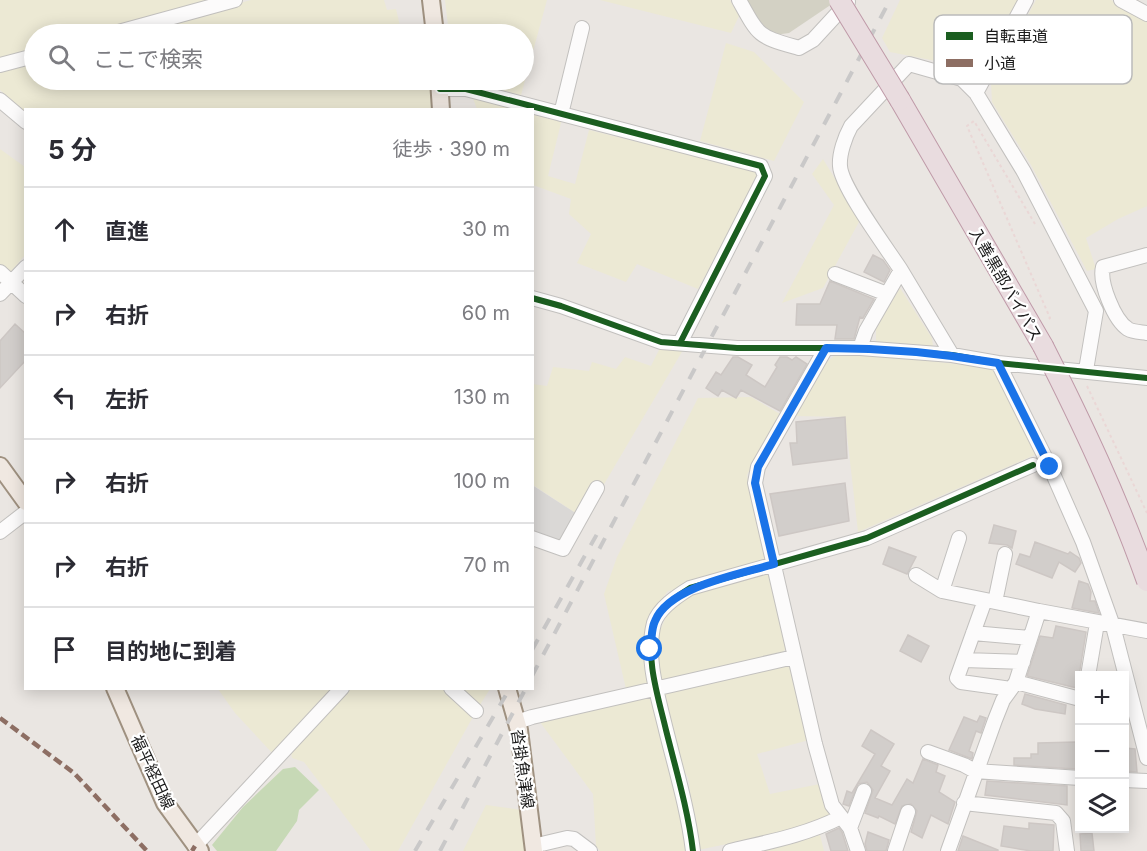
<!DOCTYPE html>
<html lang="ja">
<meta charset="utf-8">
<style>
:root{--surface:#fff;--page:#f2f2f3;--text:#2b2b33;--muted:#7c7c81;--line:#e1e1e2}
body{margin:0;font-family:Inter,"Noto Sans JP",sans-serif;background:var(--page);color:var(--text)}
.controls{position:absolute;right:18px;bottom:18px;display:grid;overflow:hidden;border-radius:0px;box-shadow:0 3px 15px #0003}
.controls button{width:54px;height:54px;display:grid;place-items:center;padding:0;border:0;border-bottom:2px solid var(--line);background:var(--surface);color:var(--text);font:30px sans-serif}
.stop{position:absolute;width:18px;height:18px;margin:-14px;border:4px solid #1a73e8;border-radius:50%;background:#fff}
.stop.end{background:#1a73e8;border-color:#fff;box-shadow:0 2px 6px #0008}
.list{margin:0;padding:0;list-style:none}
h2{display:flex;justify-content:space-between;align-items:center;height:78px;margin:0;padding:0 24px;font-size:26px}
h2 small{font-size:20px;font-weight:400;color:var(--muted)}
.list li{display:grid;grid-template-columns:39px 1fr auto;gap:18px;align-items:center;box-sizing:border-box;height:84px;padding:0 24px;border-top:2px solid var(--line)}
.list b{display:block;font-size:22px;white-space:nowrap}
.list em{font-size:20px;font-style:normal;color:var(--muted)}
.icon{flex:none;width:33px;height:33px;fill:none;stroke:currentColor;stroke-width:2;stroke-linecap:round;stroke-linejoin:round}
.map{position:relative;flex:none;width:1147px;height:851px;overflow:hidden}
.search{position:absolute;background:var(--surface);box-shadow:0 3px 15px #0003;left:24px;top:24px;width:510px;height:66px;display:flex;align-items:center;gap:15px;box-sizing:border-box;padding:0 21px;border-radius:33px;color:var(--muted);font-size:22px}
.panel{position:absolute;background:var(--surface);box-shadow:0 3px 15px #0003;left:24px;top:108px;width:510px;height:582px;border-radius:0px}
.map>svg:first-child{display:block}
.construction{fill:#d3d1c4}
.farmland{fill:#ece9d4}
.forest{fill:#c7d9b6}
.parking{fill:#dad8d6}
.building{fill:#d2cecb;stroke:#cdc7c4;stroke-width:1.5}
.lines{fill:none;stroke-linecap:round;stroke-linejoin:round}
.minor-casing{stroke:#c2c0be;stroke-width:16}
.major-casing{stroke:#9f9180;stroke-width:20}
.highway-casing{stroke:#bf9aa8;stroke-width:22}
.path{stroke:#ead7d6;stroke-width:2;stroke-dasharray:3 3;stroke-linecap:butt}
.minor{stroke:#fcfbfb;stroke-width:14}
.major{stroke:#f0e8e1;stroke-width:16}
.highway{stroke:#e9dcdf;stroke-width:20}
.rail{stroke:#c9c8c8;stroke-width:4;stroke-dasharray:12 12;stroke-linecap:butt}
.highway-bridge-casing{stroke:#bf9aa8;stroke-width:22;stroke-linecap:butt}
.highway-bridge{stroke:#e9dcdf;stroke-width:20}
.quiet{stroke:#8d6e63;stroke-width:4.5;stroke-dasharray:9 4.5;stroke-linecap:butt}
.cycleway-casing{stroke:#fff;stroke-width:10}
.cycleway{stroke:#1b5e20;stroke-width:6}
.route{stroke:#1a73e8;stroke-width:8}
.labels{text-anchor:middle;dominant-baseline:central;stroke-width:4.5;stroke-linejoin:round;paint-order:stroke}
.street-label{font-size:16px;fill:#1a1a1a;stroke:#fff}
.key{fill:#fff;stroke:#bababa;stroke-width:1.5}
.key-label{font-size:16px;fill:#1a1a1a}
</style>
<div class="map">
<svg width="1147" height="851" viewBox="0 0 1147 851">
<rect width="100%" height="100%" fill="#eae6e2"/>
<!-- construction -->
<path class="construction" d="M745 0H830L832 4 789 33 774 35 761 27Z"/>
<!-- farmland -->
<path class="farmland" d="M0 0H216L94 34H34V50L0 59Z
M251 0H384L387 10 396 9 401 30 426 26 427 34H127Z
M445 0H547L521 95 459 80H524V34H449Z
M600 0H730L739 16 731 33Z
M900 0H1022L982 70 890 52 882 38Z
M1036 0H1111L1147 20V206L1118 219 1086 238 1096 269 1087 271 1031 165 992 102 991 83Z
M726 43 754 52 804 102 774 161 700 141Z
M34 60V80H431L434 109 26 110 25 112 0 90V70Z
M472 96 524 109H477Z
M532 112 562 119 548 176 575 184 589 130 755 171 757 180 698 289 637 264 626 282 577 263 591 234 569 214 571 199 533 185Z
M0 149 25 167V255L8 275 0 266Z
M823 159 860 220 823 288 782 303 834 205 812 174Z
M900 288 932 338 933 346 876 342V328Z
M661 346 683 350 603 486 577 514 533 485 532 384 547 386 553 367 589 371 592 362 616 369 625 357 651 366Z
M875 355 992 368 1037 454 858 532 845 417 795 416 827 362 834 356Z
M751 397 780 414 747 475 768 563 668 591 651 612 643 639 648 684 626 689 604 594 617 557 698 398Z
M771 570 787 647 782 653 659 682 655 652 659 633 666 617 681 600 694 591Z
M792 664 809 740 757 754 770 794 820 784 832 816 814 826 698 850 688 777 678 764 661 692Z
M218 689H336L274 755 235 713Z
M349 689H445L474 715 398 851H371L304 762 292 758 291 752Z
M457 689H490L478 708Z
M653 694 688 851H600L596 846 593 794 540 722Z
M486 805 522 810 526 851H463Z
M820 835 824 851H751Z"/>
<!-- forest -->
<path class="forest" d="M295 767 319 790 299 810 297 821 276 851H217L212 845 243 807 283 769Z"/>
<!-- parking -->
<path class="parking" d="M532 485 577 514 562 544 533 533Z"/>
<!-- building -->
<path class="building" d="M873 255 883 260 890 270 884 282 864 272Z
M830 281 874 299 863 318 860 317 854 339H835L837 325H796L797 304H820Z
M15 324 26 334V360L0 388V341Z
M733 357H738L752 365 746 375 765 387 777 367 775 365 780 357H787L792 360 796 357 807 364 780 411 741 390 736 398 722 390 718 396 706 388 716 372 721 375Z
M845 417 847 458 793 465 790 443H797L796 422Z
M845 483 849 521 779 536 770 494Z
M994 525 1016 531 1012 548 1007 545 989 543Z
M1035 542 1068 554 1070 552 1079 558 1081 563 1075 572 1059 562 1052 578 1016 564 1020 554 1030 557Z
M889 547 916 557 907 574 883 564Z
M1079 581 1088 584 1091 592 1090 601H1095L1099 613 1072 608Z
M1056 626 1086 632 1077 688 1027 676 1040 636 1053 638Z
M908 635 929 646 921 662 900 651Z
M1025 694 1066 705 1065 714 1035 709 1022 704Z
M980 716 986 718 981 733 976 731 969 751 973 753 972 759 949 750 964 717 977 722Z
M871 730 894 744 881 766 890 771 875 798 892 805 907 779 913 783 923 759 938 765 936 772 945 776 939 792 955 802 948 824 931 815 922 838 911 832 917 811 911 804 902 806 895 824 879 816 878 818 865 813 873 790 867 782 858 784 849 806 843 804 847 791 852 793 875 754 862 746Z
M1076 742V769L1014 765V758H1031V754H1038V743Z
M1125 748 1135 749 1137 772 1125 771Z
M987 781 1067 786V805L985 795Z
M1029 823 1054 825 1053 851H1031L1001 846 1004 826 1029 829Z
M839 828 842 832 848 851H831L826 834Z
M868 832 889 840 886 851H867L865 844Z
M1092 833 1094 851H1081L1080 834Z
M963 836 998 850V851H958Z"/>
<g class="lines">
<!-- minor casing -->
<g class="minor-casing">
<path id="minor" d="M739 0C760 38 758 36 799 48L813 40 848 2
M1121 0 1147 14
M111 34 235 0
M0 65 34 56
M440 89H466L761 166 765 176 680 343
M976 93 1024 172 1096 311 1086 370
M0 100 26 122
M561 114 582 28
M1147 255 1103 267C1099 282 1114 320 1128 329 1133 332 1141 332 1147 333
M901 270 952 355
M0 272 26 296
M835 274 887 294
M0 294 26 267
M532 298 561 306 661 342 737 348H860L952 355 998 363 1147 378
M826 348 758 467 755 483 815 744 832 805 850 828 858 851
M860 348 866 331 901 270C888 250 841 187 840 166 839 154 845 137 851 126L909 64 962 79 976 93 1026 0
M998 363 1050 467 1083 542 1113 626 1147 758
M0 532 26 512
M532 538 563 549 597 488
M916 575 942 591 1039 611
M942 591 959 538
M985 600 957 678 961 682 1011 689
M995 602 1005 554
M973 633 1030 638
M964 660 1023 662
M1088 676 1097 623
M1016 682 1080 699
M451 688 476 711
M517 722 532 717 794 657
M928 752 964 765 975 771 1080 778
M1124 780 1147 781
M964 803 1056 813 1063 821 1067 851
M850 828 864 791
M195 846 342 688
M533 846 567 838 574 839 590 851
M693 851C688 810 676 770 666 730 658 696 645 658 654 623 659 608 677 596 690 588L867 538 1033 465
M730 851C768 842 806 835 841 817
M895 851 908 812
M948 851 995 720 1003 700 1016 682 1039 611 1147 631"/>
</g>
<!-- major casing -->
<g class="major-casing">
<path id="major" d="M431 0 435 34
M439 80 441 110
M0 466 26 502
M115 688 165 803 200 851
M507 688 519 730 534 851"/>
</g>
<!-- highway casing -->
<g class="highway-casing">
<path id="highway" d="M900 100 1043 346"/>
</g>
<!-- path -->
<path class="path" d="M1035 224 974 121 967 126 1050 318 1047 321
M1087 386 1147 513"/>
<!-- minor -->
<use href="#minor" class="minor"/>
<!-- major -->
<use href="#major" class="major"/>
<!-- highway -->
<use href="#highway" class="highway"/>
<!-- rail -->
<path class="rail" d="M532 650 601 527
M532 676 890 0
M415 851 510 688
M440 851 526 688"/>
<!-- highway-bridge casing -->
<g class="highway-bridge-casing">
<path id="highway-bridge" d="M839 0 900 100
M1043 346C1082 423 1118 499 1147 581"/>
</g>
<!-- highway-bridge -->
<use href="#highway-bridge" class="highway-bridge"/>
<!-- quiet -->
<path class="quiet" d="M0 718 74 773 147 851
M192 851 195 846"/>
<!-- cycleway casing -->
<g class="cycleway-casing">
<path id="cycleway" d="M440 89H466L761 166 765 176 680 343
M532 298 561 306 661 342 737 348H860L952 355 998 363 1147 378
M693 851C688 810 676 770 666 730 658 696 645 658 654 623 659 608 677 596 690 588L867 538 1033 465"/>
</g>
<!-- cycleway -->
<use href="#cycleway" class="cycleway"/>
</g>
<g class="lines">
<!-- route -->
<path class="route" d="M650 649C652 640 651 629 655 621 669 586 741 574 774 564L755 483 758 467 826 348C884 348 941 353 998 363L1050 467"/>
</g>
<g class="labels">
<!-- street labels -->
<g class="street-label">
<text transform="translate(1006 284) rotate(60)">入善黒部バイパス</text>
<text transform="translate(523 769) rotate(82)">沓掛魚津線</text>
<text transform="translate(153 772) rotate(65)">福平経田線</text>
</g>
</g>
<!-- legend -->
<rect x="934" y="15" width="198" height="69" rx="9" class="key"/>
<rect x="946" y="32" width="27" height="8" fill="#1b5e20"/>
<rect x="946" y="59" width="27" height="8" fill="#8d6e63"/>
<g class="key-label">
<text x="984" y="42">自転車道</text>
<text x="984" y="69">小道</text>
</g>
</svg>
<div class="controls">
<button>+</button>
<button>−</button>
<button><svg class="icon" aria-label="layers" viewBox="0 0 24 24"><path d="M12 4l9 5-9 5-9-5zM3 14l9 5 9-5"/></svg></button>
</div>
<div class="stop" style="left:650px;top:649px"></div>
<div class="stop end" style="left:1050px;top:467px"></div>
<div class="search"><svg class="icon" aria-label="search" viewBox="0 0 24 24"><circle cx="10" cy="10" r="6"/><path d="M15 15l6 6"/></svg>ここで検索</div>
<section class="panel">
<h2>5 分<small>徒歩 · 390 m</small></h2>
<ul class="list">
<li><svg class="icon" aria-label="ahead" viewBox="0 0 24 24"><path d="M12 20V5M6 11l6-6 6 6"/></svg><div><b>直進</b></div><em>30 m</em></li>
<li><svg class="icon" aria-label="right" viewBox="0 0 24 24"><path d="M7 20v-9h11M14 6l5 5-5 5"/></svg><div><b>右折</b></div><em>60 m</em></li>
<li><svg class="icon" aria-label="left" viewBox="0 0 24 24"><path d="M17 20v-9H6M10 6l-5 5 5 5"/></svg><div><b>左折</b></div><em>130 m</em></li>
<li><svg class="icon" aria-label="right" viewBox="0 0 24 24"><path d="M7 20v-9h11M14 6l5 5-5 5"/></svg><div><b>右折</b></div><em>100 m</em></li>
<li><svg class="icon" aria-label="right" viewBox="0 0 24 24"><path d="M7 20v-9h11M14 6l5 5-5 5"/></svg><div><b>右折</b></div><em>70 m</em></li>
<li><svg class="icon" aria-label="arrive" viewBox="0 0 24 24"><path d="M6 21V4h12l-3 4 3 4H6"/></svg><div><b>目的地に到着</b></div></li>
</ul>
</section>
</div>
